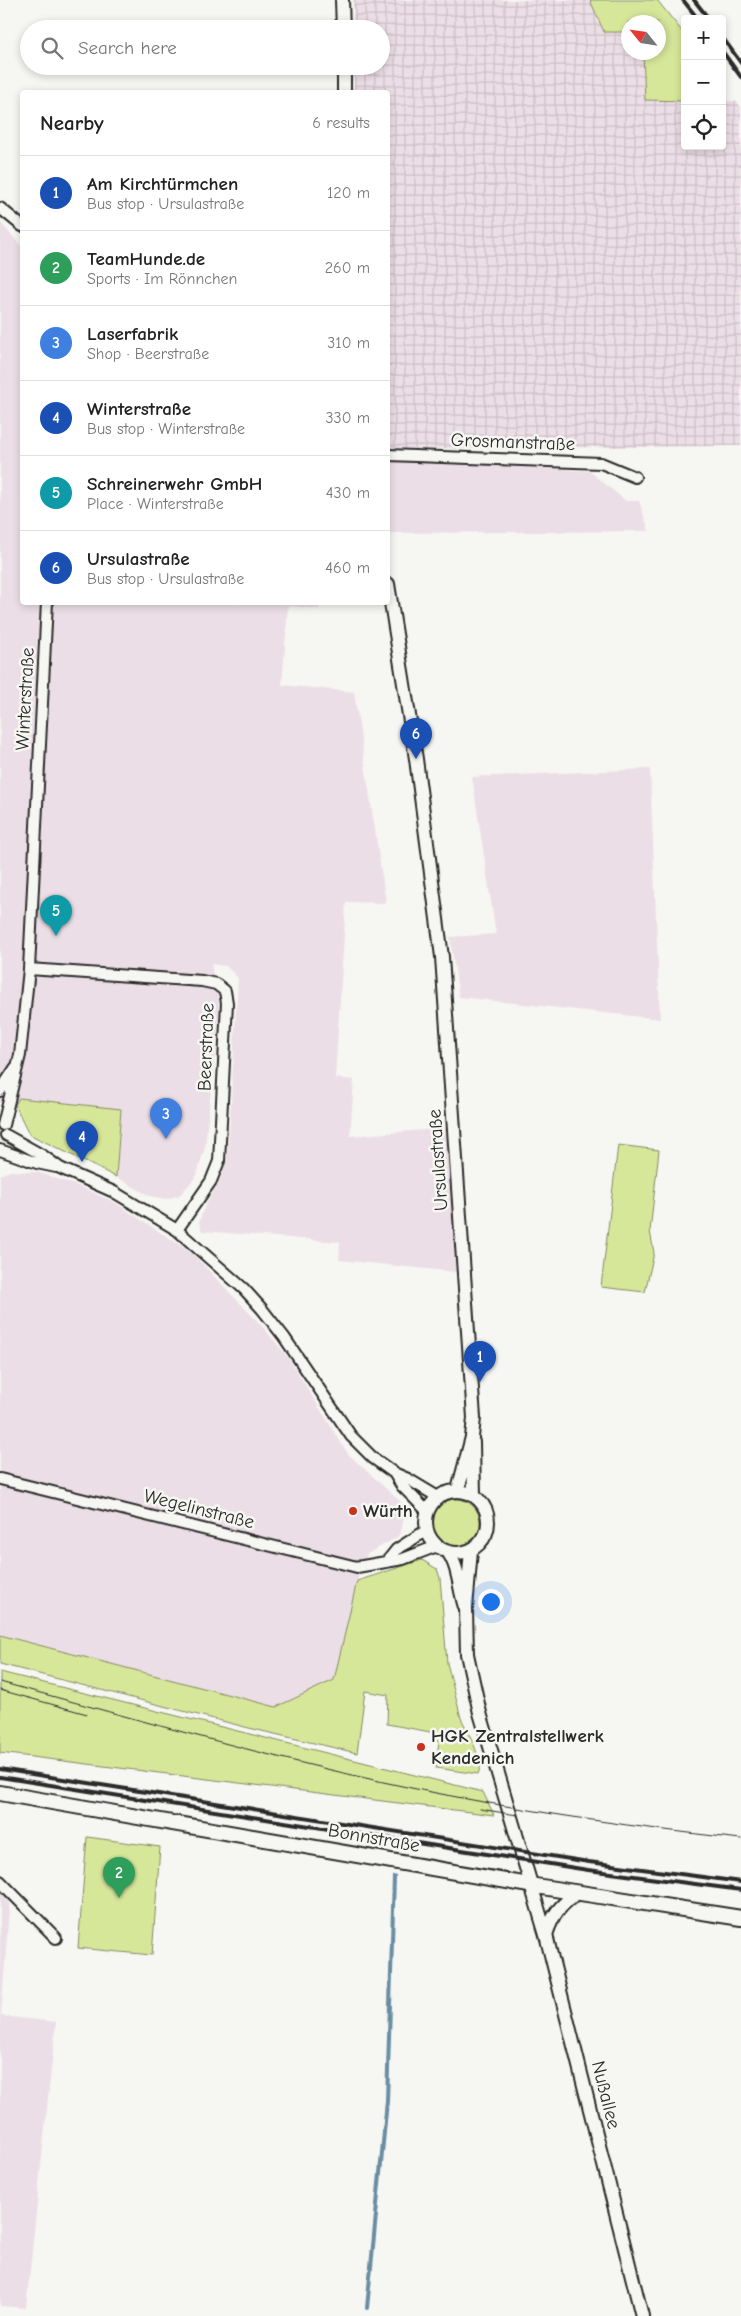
<!DOCTYPE html>
<meta charset="utf-8">
<style>
:root{--surface:#fff;--page:#f6f6f6;--text:#222;--muted:#767676;--line:#e0e0e0;--accent:#c8321e}
body{margin:0;font-family:"Comic Neue",sans-serif;background:var(--page);color:var(--text)}
.controls{position:absolute;right:15px;top:15px;display:grid;overflow:hidden;border-radius:5px;box-shadow:0 2px 8px #0003}
.controls button{width:45px;height:45px;display:grid;place-items:center;padding:0;border:0;border-bottom:1px solid var(--line);background:var(--surface);color:var(--text);font:25px sans-serif}
.compass{position:absolute;left:621px;top:15px;width:45px;height:45px;border-radius:50%;background:var(--surface);box-shadow:0 2px 8px #0003;rotate:300deg}
.you{position:absolute;left:490px;top:1601px;width:18px;height:18px;margin:-12px;border:4px solid #fff;border-radius:50%;background:#1a73e8;box-shadow:0 0 0 8px #1a73e833}
.badge{display:grid;place-items:center;width:32px;height:32px;border-radius:50%;background:var(--accent);color:#fff;font-size:16px;font-weight:700}
.pin{position:absolute;translate:-50% -41px;filter:drop-shadow(0 1px 2px #0008)}
.pin::after{content:'';position:absolute;top:26px;width:18px;height:15px;background:inherit;clip-path:polygon(0 0,100% 0,50% 100%)}
.list{margin:0;padding:0;list-style:none}
h2{display:flex;justify-content:space-between;align-items:center;height:65px;margin:0;padding:0 20px;font-size:21px}
h2 small{font-size:16px;font-weight:400;color:var(--muted)}
.list li{display:grid;grid-template-columns:32px 1fr auto;gap:15px;align-items:center;box-sizing:border-box;height:75px;padding:0 20px;border-top:1px solid var(--line)}
.list b{display:block;font-size:19px;white-space:nowrap}
.list p{margin:0;font-size:16px;white-space:nowrap;color:var(--muted)}
.list em{font-size:16px;font-style:normal;color:var(--muted)}
.icon{flex:none;width:28px;height:28px;fill:none;stroke:currentColor;stroke-width:2;stroke-linecap:round;stroke-linejoin:round}
.map{position:relative;flex:none;width:741px;height:2316px;overflow:hidden}
.search{position:absolute;background:var(--surface);box-shadow:0 2px 8px #0003;left:20px;top:20px;width:370px;height:55px;display:flex;align-items:center;gap:12px;box-sizing:border-box;padding:0 18px;border-radius:28px;color:var(--muted);font-size:19px}
.panel{position:absolute;background:var(--surface);box-shadow:0 2px 8px #0003;left:20px;top:90px;width:370px;height:515px;border-radius:5px}
.map>svg:first-child{display:block}
.built{fill:#ecdee6}
.industrial{fill:url(#industrial-grid)}
.green{fill:#d7e79a;stroke:#818962}
.lines{fill:none;stroke-linecap:round;stroke-linejoin:round}
.stream{stroke:#698da2;stroke-width:4}
.minor-casing{stroke:#2b2b2b;stroke-width:14}
.tertiary-casing{stroke:#2b2b2b;stroke-width:16}
.secondary-casing{stroke:#2b2b2b;stroke-width:18}
.minor{stroke:#f6f6f2;stroke-width:10}
.tertiary{stroke:#f6f6f2;stroke-width:12}
.secondary{stroke:#f6f6f2;stroke-width:14}
.tram{stroke:#2b2b2b;stroke-width:1}
.rail{stroke:#2b2b2b;stroke-width:4}
.poi-dot{fill:#c8321e;stroke:#f6f6f2;stroke-width:2}
.labels{text-anchor:middle;dominant-baseline:central;stroke-width:5;stroke-linejoin:round;paint-order:stroke}
.street-label{font-size:19px;fill:#2b2b2b;stroke:#f6f6f2}
.poi-label{font-size:19px;font-weight:bold;fill:#2b2b2b;stroke:#f6f6f2;text-anchor:start}
</style>
<div class="map">
<svg width="741" height="2316" viewBox="0 0 741 2316">
<defs>
<pattern id="industrial-grid" width="8" height="8" patternUnits="userSpaceOnUse" patternTransform="scale(1.25)"><rect width="8" height="8" fill="#ecdee6"/><path d="M0 4h8M4 0v8" fill="none" stroke="#cbbfc5"/></pattern>
</defs>
<rect width="100%" height="100%" fill="#f6f6f2"/>
<filter id="ink" filterUnits="userSpaceOnUse"><feTurbulence type="fractalNoise" baseFrequency=".02" numOctaves="2"/><feDisplacementMap in="SourceGraphic" scale="10" xChannelSelector="R" yChannelSelector="G"/><feConvolveMatrix kernelMatrix="1 2 1 2 8 2 1 2 1" color-interpolation-filters="sRGB"/></filter>
<g filter="url(#ink)">
<!-- built -->
<path class="built" d="M0 222 22 247V602L319 603V609L288 606 282 685 354 692 386 903 346 902 335 1078 354 1080 350 1136 446 1128 456 1272 339 1260 340 1242 202 1231 199 1222 204 1208 221 1178 227 1157 229 1136 238 978 226 966 211 964 220 1007 205 1146 197 1175 180 1195 166 1199 150 1196 116 1177 121 1109 19 1098 15 1105 0 1103Z
M388 461 451 462 589 471 626 501H639L649 531 388 533Z
M650 769 660 1019 459 997 450 937 496 934 472 777Z
M10 1171 37 1172 78 1186 114 1202 192 1253 260 1324 288 1357 348 1454 404 1505 405 1511 401 1533 396 1538 367 1554 357 1581 334 1680 276 1707 0 1635V1175Z
M0 1886 10 1895 1 2016 56 2022 26 2308 0 2306Z"/>
<!-- industrial -->
<path class="industrial" d="M353 0H590L604 32H628V52L643 53 645 100 685 101V146H722V101H736L741 107V446L388 449V92H354V66H381V29H354Z"/>
<!-- green -->
<path class="green" d="M590 0H657L685 35V101L645 100 643 53 658 52V22H628V32H604Z
M19 1098 121 1109 116 1177 29 1134 15 1105Z
M618 1145 659 1150 650 1231 654 1253 645 1292 601 1287Z
M432 1523a24 24 0 1 1 48 0a24 24 0 1 1-48 0Z
M422 1560 437 1569 440 1578 447 1663 461 1718 473 1742 481 1765 478 1774 436 1768 439 1740 435 1739 436 1733 387 1724 388 1695 365 1691 357 1753 249 1728 0 1664V1635L276 1707 334 1680 357 1581Z
M0 1672 483 1792 494 1815 0 1753Z
M87 1837 160 1847 152 1955 78 1948Z"/>
<g class="lines">
<!-- stream -->
<path class="stream" d="M367 2308 387 2101 394 1877"/>
<!-- minor casing -->
<g class="minor-casing">
<path id="minor" d="M0 208 22 226
M388 455 601 463 635 477
M29 969 202 981 216 984 225 991 227 1003 219 1161 211 1181 177 1230
M0 1091 16 1067
M3 1125 20 1055 29 969 47 602
M6 1135 42 1155 60 1168 114 1192 177 1230 244 1289 262 1309 284 1337 351 1436 373 1458 394 1473 408 1479 438 1497
M0 1150 37 1163 56 1167
M394 1473 402 1486 427 1511
M0 1479 357 1567 403 1559 437 1546
M388 1560 396 1550 427 1530
M0 1881 56 1938"/>
</g>
<!-- tertiary casing -->
<g class="tertiary-casing">
<path id="tertiary" d="M342 0 343 29
M344 66V92
M388 584 416 759 442 957 474 1418 472 1437 458 1490
M473 1442 474 1496
M426 1522a31 31 0 1 1 62 0a31 31 0 1 1-62 0Z
M471 1550 466 1609 467 1654 480 1713 546 1935 642 2316
M448 1552C459 1567 459 1589 465 1607
M546 1935C552 1916 560 1904 578 1893"/>
</g>
<!-- secondary casing -->
<g class="secondary-casing">
<path id="secondary" d="M0 1793 529 1885 741 1918"/>
</g>
<!-- minor -->
<use href="#minor" class="minor"/>
<!-- tertiary -->
<use href="#tertiary" class="tertiary"/>
<!-- secondary -->
<use href="#secondary" class="secondary"/>
<!-- tram -->
<path class="tram" d="M0 1682C145 1721 289 1764 436 1793 537 1813 639 1828 741 1839
M0 1690 87 1714
M480 1809 517 1815"/>
<!-- rail -->
<path class="rail" d="M683 0 698 19
M694 0 709 19
M722 37 741 63
M722 51 741 77
M0 1769 589 1862 741 1882
M0 1777 588 1870 741 1890"/>
</g>
</g>
<!-- markers -->
<g class="poi-dot">
<circle cx="353" cy="1511" r="5"/>
<circle cx="421" cy="1747" r="5"/>
</g>
<g class="labels">
<!-- street labels -->
<g class="street-label">
<text transform="translate(513 442) rotate(2)">Grosmanstraße</text>
<text transform="translate(25 699) rotate(-87)">Winterstraße</text>
<text transform="translate(206 1047) rotate(-88)">Beerstraße</text>
<text transform="translate(438 1160) rotate(-94)">Ursulastraße</text>
<text transform="translate(199 1509) rotate(14)">Wegelinstraße</text>
<text transform="translate(374 1838) rotate(10)">Bonnstraße</text>
<text transform="translate(606 2095) rotate(76)">Nußallee</text>
</g>
<!-- poi labels -->
<g class="poi-label">
<text x="363" y="1511">Würth</text>
<text x="431" y="1736">HGK Zentralstellwerk<tspan x="431" dy="22">Kendenich</tspan></text>
</g>
</g>
</svg>
<div class="controls">
<button>+</button>
<button>−</button>
<button><svg class="icon" aria-label="locate" viewBox="0 0 24 24"><circle cx="12" cy="12" r="6"/><path d="M12 2v4M12 18v4M2 12h4M18 12h4"/></svg></button>
</div>
<svg class="compass" viewBox="-18 -18 36 36"><path d="M0-13l5 13h-10z" fill="#e53935"/><path d="M0 13l5-13h-10z" fill="#767676"/></svg>
<div class="you"></div>
<div class="pin badge" style="left:480px;top:1382px;background:#1a4fb4">1</div>
<div class="pin badge" style="left:119px;top:1898px;background:#2e9e5b">2</div>
<div class="pin badge" style="left:166px;top:1139px;background:#3f7fe0">3</div>
<div class="pin badge" style="left:82px;top:1162px;background:#1a4fb4">4</div>
<div class="pin badge" style="left:56px;top:936px;background:#0f9aa8">5</div>
<div class="pin badge" style="left:416px;top:759px;background:#1a4fb4">6</div>
<div class="search"><svg class="icon" aria-label="search" viewBox="0 0 24 24"><circle cx="10" cy="10" r="6"/><path d="M15 15l6 6"/></svg>Search here</div>
<section class="panel">
<h2>Nearby<small>6 results</small></h2>
<ul class="list">
<li><span class="badge" style="background:#1a4fb4">1</span><div><b>Am Kirchtürmchen</b><p>Bus stop · Ursulastraße</p></div><em>120 m</em></li>
<li><span class="badge" style="background:#2e9e5b">2</span><div><b>TeamHunde.de</b><p>Sports · Im Rönnchen</p></div><em>260 m</em></li>
<li><span class="badge" style="background:#3f7fe0">3</span><div><b>Laserfabrik</b><p>Shop · Beerstraße</p></div><em>310 m</em></li>
<li><span class="badge" style="background:#1a4fb4">4</span><div><b>Winterstraße</b><p>Bus stop · Winterstraße</p></div><em>330 m</em></li>
<li><span class="badge" style="background:#0f9aa8">5</span><div><b>Schreinerwehr GmbH</b><p>Place · Winterstraße</p></div><em>430 m</em></li>
<li><span class="badge" style="background:#1a4fb4">6</span><div><b>Ursulastraße</b><p>Bus stop · Ursulastraße</p></div><em>460 m</em></li>
</ul>
</section>
</div>
